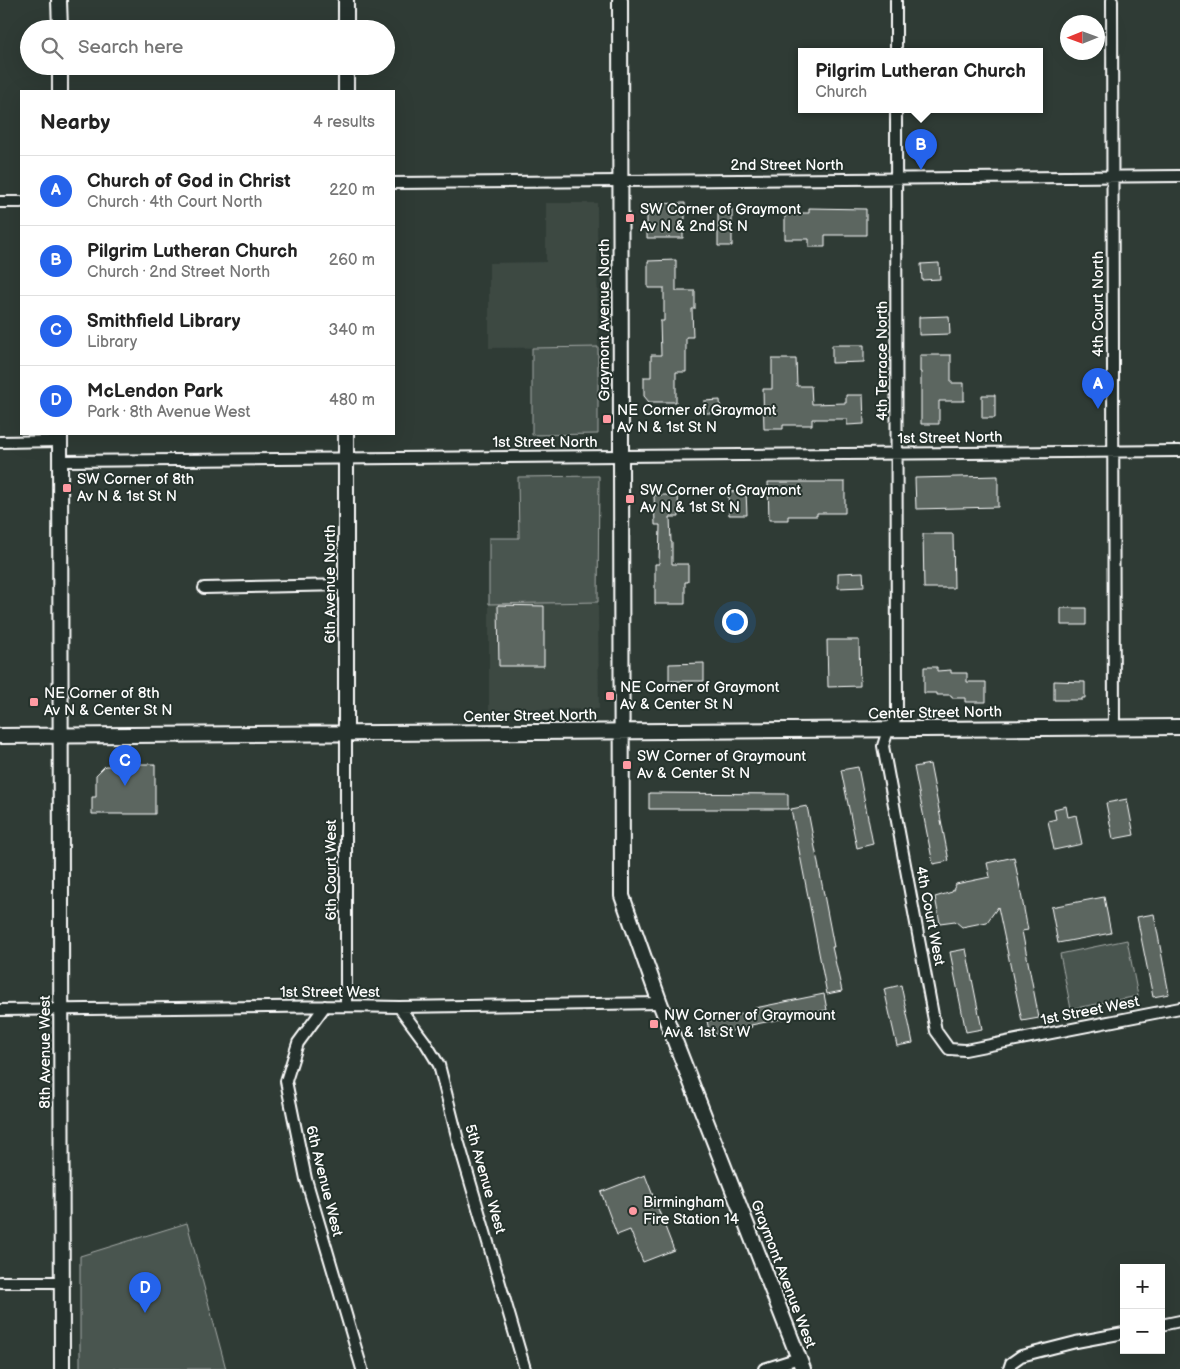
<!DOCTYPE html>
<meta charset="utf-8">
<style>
:root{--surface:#fff;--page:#f6f6f6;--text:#222;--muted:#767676;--line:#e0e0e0;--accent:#2563eb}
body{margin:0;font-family:"Balsamiq Sans",sans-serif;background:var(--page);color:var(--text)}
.controls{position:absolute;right:15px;bottom:15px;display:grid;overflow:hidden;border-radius:0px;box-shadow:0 5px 20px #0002}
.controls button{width:45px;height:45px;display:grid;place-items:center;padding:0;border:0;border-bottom:1px solid var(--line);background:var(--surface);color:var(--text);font:25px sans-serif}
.compass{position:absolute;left:1060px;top:15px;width:45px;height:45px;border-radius:50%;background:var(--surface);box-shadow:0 5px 20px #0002;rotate:269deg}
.you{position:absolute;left:734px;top:621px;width:18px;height:18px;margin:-12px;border:4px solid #fff;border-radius:50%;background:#1a73e8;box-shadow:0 0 0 8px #1a73e833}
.badge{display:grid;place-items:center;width:32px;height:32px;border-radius:50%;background:var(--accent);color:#fff;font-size:16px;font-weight:700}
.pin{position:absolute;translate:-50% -41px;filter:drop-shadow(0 1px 2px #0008)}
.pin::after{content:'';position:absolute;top:26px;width:18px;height:15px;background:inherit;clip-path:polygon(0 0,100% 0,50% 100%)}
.popup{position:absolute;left:798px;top:48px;width:245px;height:65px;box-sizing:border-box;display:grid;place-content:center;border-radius:0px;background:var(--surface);filter:drop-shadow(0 1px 4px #0005);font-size:16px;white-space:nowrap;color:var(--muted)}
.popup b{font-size:19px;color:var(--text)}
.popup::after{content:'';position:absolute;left:50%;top:100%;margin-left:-10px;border:10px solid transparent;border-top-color:var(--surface)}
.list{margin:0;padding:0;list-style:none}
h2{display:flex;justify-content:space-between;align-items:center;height:65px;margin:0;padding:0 20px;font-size:21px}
h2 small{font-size:16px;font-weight:400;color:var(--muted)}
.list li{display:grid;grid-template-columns:32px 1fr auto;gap:15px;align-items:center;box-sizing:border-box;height:70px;padding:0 20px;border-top:1px solid var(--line)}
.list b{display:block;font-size:19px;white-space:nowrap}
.list p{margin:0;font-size:16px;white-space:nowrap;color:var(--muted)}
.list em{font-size:16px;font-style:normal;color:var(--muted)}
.icon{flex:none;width:28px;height:28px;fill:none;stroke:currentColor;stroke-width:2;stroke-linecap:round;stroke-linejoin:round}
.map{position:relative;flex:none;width:1180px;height:1369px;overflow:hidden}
.search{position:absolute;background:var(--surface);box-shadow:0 5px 20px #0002;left:20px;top:20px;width:375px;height:55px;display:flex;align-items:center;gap:12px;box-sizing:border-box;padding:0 18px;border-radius:28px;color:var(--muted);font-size:19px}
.panel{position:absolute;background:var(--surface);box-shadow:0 5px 20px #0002;left:20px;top:90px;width:375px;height:345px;border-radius:0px}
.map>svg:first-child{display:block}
.built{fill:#3c4842}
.green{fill:#4a544f;stroke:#a4aaa7}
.building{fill:#5b6661;stroke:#fff}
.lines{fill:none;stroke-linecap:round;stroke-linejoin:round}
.street-casing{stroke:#fff;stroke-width:14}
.secondary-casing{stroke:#fff;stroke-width:18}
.street{stroke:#26332d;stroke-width:10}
.secondary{stroke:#26332d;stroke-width:14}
.poi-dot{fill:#ff9aa2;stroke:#26332d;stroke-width:2}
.labels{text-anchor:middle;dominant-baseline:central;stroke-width:4;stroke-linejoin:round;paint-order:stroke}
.street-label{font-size:15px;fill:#fff;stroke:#26332d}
.poi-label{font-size:15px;fill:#fff;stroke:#26332d;text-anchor:start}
</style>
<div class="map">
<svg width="1180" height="1369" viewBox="0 0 1180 1369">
<rect width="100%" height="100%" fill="#2f3b35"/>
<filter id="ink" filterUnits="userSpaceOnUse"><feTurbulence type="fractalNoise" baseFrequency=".02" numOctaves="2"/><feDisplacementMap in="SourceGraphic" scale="10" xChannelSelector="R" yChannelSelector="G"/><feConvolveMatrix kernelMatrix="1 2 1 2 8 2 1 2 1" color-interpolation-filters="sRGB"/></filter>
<g filter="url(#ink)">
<!-- built -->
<path class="built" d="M546 203H597L598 347 489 348V263L546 262Z
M598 602 599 709 489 710V604Z"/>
<!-- green -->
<path class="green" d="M598 347V434L532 435V348Z
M599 476 598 602 489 604V538H519L518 477Z
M1127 940 1138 996 1071 1009 1060 954Z
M187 1223 226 1369H80V1256Z"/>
<!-- building -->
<path class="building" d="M685 203V219H683V238H647V204Z
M809 208 866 209V235H825V247H809V239H785V213H809Z
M718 209H732V246H718Z
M676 260V291H695V309H692L693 337H686V372H676V402H649L644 396V377H651V355H661L660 321H664V288H648V261Z
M939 263 940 279 922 280 921 264Z
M949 316 950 334 919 335V317Z
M832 345H864V362L832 363Z
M920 355H951V383H964V401H939V424H921V372H920Z
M772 359H796L797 386H811L812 404 846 403V395H863L864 424 847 425V419H812V425H783V429H764L763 389H772Z
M982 395H995V418H982Z
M720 400 721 413H704V401Z
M998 476V507L916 509 915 478Z
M768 482H845V513H817V516H788V520H769Z
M746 491 747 515H729L728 492Z
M654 495H678L679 517H670L671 542H672V564H688V582H685V604H655V564H659L660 525H655Z
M923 534H953L954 588H924Z
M863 572 864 587 838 588V573Z
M498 605 544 606V666H499Z
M1061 608H1086V625H1061Z
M827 640H859L860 686 828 687Z
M704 663V681H669V664Z
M924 667H937V671L951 670V673H967V682H986V702H965V698H952L951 695H937V693H924Z
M1054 681 1085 682V698H1082V700H1054Z
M124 764H155V814H92V797H96V775L105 766H124Z
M930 764 949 861 933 864 914 767Z
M858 767 873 844 857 848 841 770Z
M649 793 788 794V809H649Z
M1127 799 1134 835 1113 839 1106 803Z
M807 806 834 947H832L842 991 827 994 791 809Z
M1066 806 1068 817 1076 815 1082 844 1054 850 1048 821 1056 819 1054 809Z
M1014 857 1028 930 1022 931 1039 1018 1022 1021 998 907 987 922 962 927 955 921 940 923 935 897 952 892 956 884 990 877 987 863Z
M1104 897 1111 933 1058 943 1051 907Z
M1154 914 1169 994 1153 997 1137 917Z
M966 949 982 1029 966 1032 950 952Z
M901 985 913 1043 897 1046 884 989Z
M824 994 827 1010 751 1025 752 1027 710 1035 707 1021 755 1011V1008Z
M645 1175 674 1250 643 1262 630 1230 617 1235 601 1192Z"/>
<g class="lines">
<!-- street casing -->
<g class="street-casing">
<path id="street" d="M1112 0 1114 727
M896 51V0
M896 109 897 716 888 730 883 746 936 1031 949 1049 965 1050 1180 1008
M394 183 1180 176
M0 202H21
M0 442 60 441
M61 461 1180 451
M204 588 346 585
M346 734V1006
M325 1006 298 1043 286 1081 306 1179 362 1369
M399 1007 425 1042 439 1065 458 1140 525 1369
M0 1010 346 1006 399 1007 660 1003
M0 1282H62
M1161 1325 1180 1321
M764 1369 799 1358
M1009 1369 1011 1363 1021 1356 1076 1342 1124 1333"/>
</g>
<!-- secondary casing -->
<g class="secondary-casing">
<path id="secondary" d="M59 0 60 29
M346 0V29
M620 0 622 896 660 1003 803 1369
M60 66V91
M346 66V91
M60 434 62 1369
M346 734V434
M0 736 1180 727"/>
</g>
<!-- street -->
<use href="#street" class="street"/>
<!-- secondary -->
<use href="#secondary" class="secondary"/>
</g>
</g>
<!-- markers -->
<g class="poi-dot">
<rect x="625" y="213" width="10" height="10" rx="2.5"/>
<rect x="602" y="414" width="10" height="10" rx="2.5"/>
<rect x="62" y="483" width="10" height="10" rx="2.5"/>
<rect x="625" y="494" width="10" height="10" rx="2.5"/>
<rect x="605" y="691" width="10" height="10" rx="2.5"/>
<rect x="29" y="697" width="10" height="10" rx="2.5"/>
<rect x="622" y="760" width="10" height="10" rx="2.5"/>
<rect x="649" y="1019" width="10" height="10" rx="2.5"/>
<circle cx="633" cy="1211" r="5"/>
</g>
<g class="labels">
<!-- street labels -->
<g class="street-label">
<text x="787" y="165">2nd Street North</text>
<text transform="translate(1098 304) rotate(-90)">4th Court North</text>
<text transform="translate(604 320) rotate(-90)">Graymont Avenue North</text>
<text transform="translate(882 361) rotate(-90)">4th Terrace North</text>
<text transform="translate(950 438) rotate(-1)">1st Street North</text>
<text x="545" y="442">1st Street North</text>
<text transform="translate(330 584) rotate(-90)">6th Avenue North</text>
<text transform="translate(935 713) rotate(-1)">Center Street North</text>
<text transform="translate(530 716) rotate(-1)">Center Street North</text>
<text transform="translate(331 870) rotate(-90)">6th Court West</text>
<text transform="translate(930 916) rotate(79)">4th Court West</text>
<text x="330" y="992">1st Street West</text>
<text transform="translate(1090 1011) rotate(-11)">1st Street West</text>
<text transform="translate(45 1052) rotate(-90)">8th Avenue West</text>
<text transform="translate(485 1179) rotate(74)">5th Avenue West</text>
<text transform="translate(324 1181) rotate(76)">6th Avenue West</text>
<text transform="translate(783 1274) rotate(69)">Graymont Avenue West</text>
</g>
<!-- poi labels -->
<g class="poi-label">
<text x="640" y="209">SW Corner of Graymont<tspan x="640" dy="17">Av N &amp; 2nd St N</tspan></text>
<text x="617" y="410">NE Corner of Graymont<tspan x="617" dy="17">Av N &amp; 1st St N</tspan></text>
<text x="77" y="479">SW Corner of 8th<tspan x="77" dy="17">Av N &amp; 1st St N</tspan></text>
<text x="640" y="490">SW Corner of Graymont<tspan x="640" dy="17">Av N &amp; 1st St N</tspan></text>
<text x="620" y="687">NE Corner of Graymont<tspan x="620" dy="17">Av &amp; Center St N</tspan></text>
<text x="44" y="693">NE Corner of 8th<tspan x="44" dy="17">Av N &amp; Center St N</tspan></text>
<text x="637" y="756">SW Corner of Graymount<tspan x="637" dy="17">Av &amp; Center St N</tspan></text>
<text x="664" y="1015">NW Corner of Graymount<tspan x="664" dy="17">Av &amp; 1st St W</tspan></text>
<text x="643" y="1202">Birmingham<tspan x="643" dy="17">Fire Station 14</tspan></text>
</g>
</g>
</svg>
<div class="controls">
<button>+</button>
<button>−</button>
</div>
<svg class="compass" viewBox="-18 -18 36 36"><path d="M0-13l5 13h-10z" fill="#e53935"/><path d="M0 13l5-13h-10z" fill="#767676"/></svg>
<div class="you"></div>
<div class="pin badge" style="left:1098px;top:409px">A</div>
<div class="pin badge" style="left:921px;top:170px">B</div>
<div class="popup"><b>Pilgrim Lutheran Church</b>Church</div>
<div class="pin badge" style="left:125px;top:786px">C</div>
<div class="pin badge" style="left:145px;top:1313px">D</div>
<div class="search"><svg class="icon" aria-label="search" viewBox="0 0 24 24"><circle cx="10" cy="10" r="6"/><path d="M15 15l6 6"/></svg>Search here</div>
<section class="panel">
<h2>Nearby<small>4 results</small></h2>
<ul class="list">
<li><span class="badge">A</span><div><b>Church of God in Christ</b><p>Church · 4th Court North</p></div><em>220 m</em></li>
<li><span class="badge">B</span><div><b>Pilgrim Lutheran Church</b><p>Church · 2nd Street North</p></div><em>260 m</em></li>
<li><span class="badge">C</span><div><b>Smithfield Library</b><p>Library</p></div><em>340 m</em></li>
<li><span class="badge">D</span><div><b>McLendon Park</b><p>Park · 8th Avenue West</p></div><em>480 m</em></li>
</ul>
</section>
</div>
